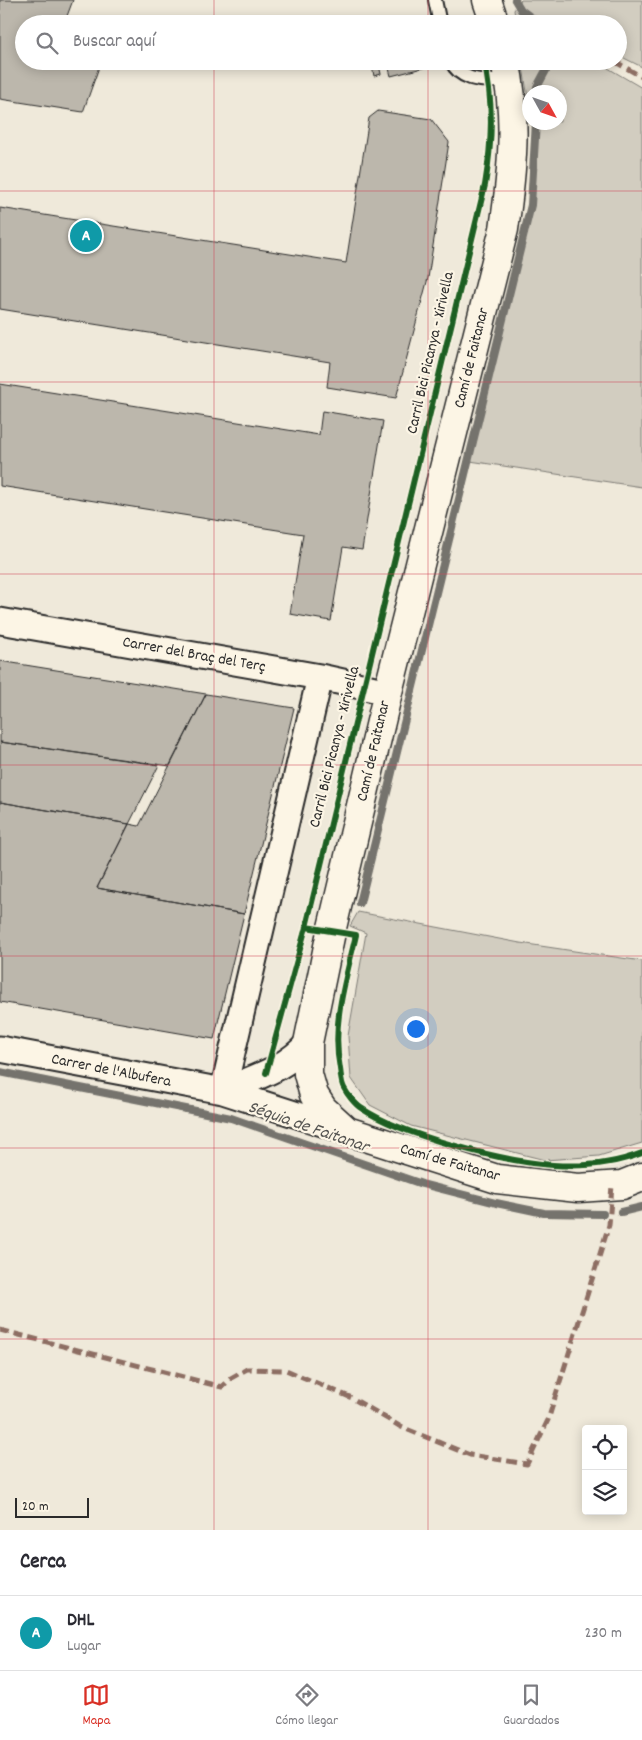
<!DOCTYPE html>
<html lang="es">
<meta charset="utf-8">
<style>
:root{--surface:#fff;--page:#f7f7f7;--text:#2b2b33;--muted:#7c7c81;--line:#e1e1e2;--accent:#d93025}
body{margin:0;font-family:Dekko,sans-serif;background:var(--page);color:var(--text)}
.controls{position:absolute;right:15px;bottom:15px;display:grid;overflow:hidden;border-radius:5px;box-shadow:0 2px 12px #0003}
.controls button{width:45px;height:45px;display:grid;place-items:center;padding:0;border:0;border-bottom:1px solid var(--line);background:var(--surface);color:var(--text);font:25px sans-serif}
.compass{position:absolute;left:522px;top:85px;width:45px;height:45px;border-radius:50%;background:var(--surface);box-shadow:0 2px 12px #0003;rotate:130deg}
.scale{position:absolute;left:15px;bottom:12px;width:74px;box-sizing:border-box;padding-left:5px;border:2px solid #2b2b2b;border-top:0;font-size:14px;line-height:18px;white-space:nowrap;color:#2b2b2b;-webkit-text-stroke:4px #fcf5e5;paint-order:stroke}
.you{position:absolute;left:415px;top:1028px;width:18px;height:18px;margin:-12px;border:4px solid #fff;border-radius:50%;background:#1a73e8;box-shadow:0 0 0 8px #1a73e833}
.badge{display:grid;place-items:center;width:32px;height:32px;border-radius:50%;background:var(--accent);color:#fff;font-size:16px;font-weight:700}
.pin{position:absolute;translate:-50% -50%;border:2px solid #fff;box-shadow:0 1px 5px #0006}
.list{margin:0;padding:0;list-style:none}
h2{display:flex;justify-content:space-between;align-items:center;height:65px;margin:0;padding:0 20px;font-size:21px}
h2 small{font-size:16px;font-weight:400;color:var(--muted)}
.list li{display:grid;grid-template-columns:32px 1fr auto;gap:15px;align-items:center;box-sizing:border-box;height:75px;padding:0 20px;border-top:1px solid var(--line)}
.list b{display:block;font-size:19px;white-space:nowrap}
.list p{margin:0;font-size:16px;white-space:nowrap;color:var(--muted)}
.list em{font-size:16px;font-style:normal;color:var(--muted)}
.icon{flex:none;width:28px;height:28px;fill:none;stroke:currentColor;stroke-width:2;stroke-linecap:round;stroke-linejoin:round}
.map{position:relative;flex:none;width:642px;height:1530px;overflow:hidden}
.search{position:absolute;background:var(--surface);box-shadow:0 2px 12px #0003;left:15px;right:15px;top:15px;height:55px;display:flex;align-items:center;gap:12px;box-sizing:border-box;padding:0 18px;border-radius:28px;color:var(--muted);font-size:19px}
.sheet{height:140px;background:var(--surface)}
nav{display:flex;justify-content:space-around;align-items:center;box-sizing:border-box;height:70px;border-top:1px solid var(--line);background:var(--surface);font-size:14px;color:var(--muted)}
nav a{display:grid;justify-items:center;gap:2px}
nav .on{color:var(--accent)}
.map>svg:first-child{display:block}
.green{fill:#d2cdc0;stroke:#7e7c76}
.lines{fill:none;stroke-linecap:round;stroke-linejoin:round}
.stream{stroke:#75736d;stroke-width:8}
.building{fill:#bcb7ac;stroke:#2b2b2b}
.service-casing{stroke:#2b2b2b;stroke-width:16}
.minor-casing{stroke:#2b2b2b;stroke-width:29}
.tertiary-casing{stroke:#2b2b2b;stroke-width:31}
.service{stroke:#fcf5e5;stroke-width:12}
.minor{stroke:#fcf5e5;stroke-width:25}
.tertiary{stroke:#fcf5e5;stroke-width:28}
.quiet{stroke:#8d6e63;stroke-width:5;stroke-dasharray:10 5;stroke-linecap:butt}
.cycleway-casing{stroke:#fcf5e5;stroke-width:9}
.cycleway{stroke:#1b5e20;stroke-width:6}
.grid{fill:none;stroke:#d1495b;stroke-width:1;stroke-opacity:0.55}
.labels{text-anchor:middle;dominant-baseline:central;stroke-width:4.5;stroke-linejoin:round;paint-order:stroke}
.street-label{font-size:16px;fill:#2b2b2b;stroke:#fcf5e5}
.water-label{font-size:18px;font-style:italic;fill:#565552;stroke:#fcf5e5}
</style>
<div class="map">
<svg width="642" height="1530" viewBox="0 0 642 1530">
<rect width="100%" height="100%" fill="#efe9da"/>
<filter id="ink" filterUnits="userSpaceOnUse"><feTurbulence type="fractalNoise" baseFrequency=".02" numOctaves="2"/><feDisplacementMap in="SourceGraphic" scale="10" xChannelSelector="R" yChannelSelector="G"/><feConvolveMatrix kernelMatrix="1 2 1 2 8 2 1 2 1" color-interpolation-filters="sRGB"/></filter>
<g filter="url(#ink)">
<!-- green -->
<path class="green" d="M521 0H642V67L618 55V24H516L514 10Z
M522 61H596L642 88V487L470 461 528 227 537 146 533 123 560 122V92H530L529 104Z
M358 912 520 943 642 961V1143L599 1156 545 1160 411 1126 370 1105 351 1078 348 1036 366 933 350 926Z"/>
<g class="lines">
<!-- stream -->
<path class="stream" d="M515 0 521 10 540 24
M537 92V87L551 61
M360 903 531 205 536 122
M0 1072 231 1118 422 1184 496 1203 544 1213 603 1214
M621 1212 642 1207"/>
</g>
<!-- building -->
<path class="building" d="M0 0H73L64 24H24V61H97L99 67 83 112 0 99Z
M371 61H378L381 74 374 76Z
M387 61H437L438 64 391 76Z
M378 111 431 119 449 142 428 278 396 398 327 387 330 362 0 309V208L346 263 369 118Z
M0 384 319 435 322 411 383 421 362 550 343 547 331 621 290 614 303 534 0 486Z
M0 661 206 694 170 766 0 742Z
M206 694 294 708 244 914 97 888 129 824 139 826Z
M0 742 159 765 129 824 0 802Z
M0 802 129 824 97 888 244 914 214 1039 0 1002Z"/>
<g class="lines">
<!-- service casing -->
<g class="service-casing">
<path id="service" d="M435 0 440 24
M451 61C462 84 487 80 509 82"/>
</g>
<!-- minor casing -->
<g class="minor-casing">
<path id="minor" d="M0 621 320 677 388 692
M0 1049 223 1091 347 1131
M223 1091 320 677
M223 1091C253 1078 286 1069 308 1043"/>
</g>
<!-- tertiary casing -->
<g class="tertiary-casing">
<path id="tertiary" d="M487 0 495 24
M505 61C518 117 512 173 504 229L388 692 331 932 308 1043V1074L314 1095 323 1109 347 1131 497 1179 578 1188 622 1185 642 1177"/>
</g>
<!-- service -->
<use href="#service" class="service"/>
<!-- minor -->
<use href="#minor" class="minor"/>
<!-- tertiary -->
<use href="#tertiary" class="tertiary"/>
<!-- quiet -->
<path class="quiet" d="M614 61 642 77
M0 1330 222 1387 231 1378 247 1369 286 1370 352 1398 401 1427 470 1455 527 1464 548 1420 609 1225 612 1185"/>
<!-- cycleway casing -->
<g class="cycleway-casing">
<path id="cycleway" d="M484 61C494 103 492 143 485 185L306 927 356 935C346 979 331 1024 340 1069 341 1075 341 1083 344 1088 347 1094 355 1104 361 1108 401 1135 504 1162 553 1165 583 1167 614 1164 642 1153
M266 1073 306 927"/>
</g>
<!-- cycleway -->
<use href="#cycleway" class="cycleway"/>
</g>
</g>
<!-- grid -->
<path class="grid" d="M214 0V24M428 0V24M214 61V1530M428 61V1530M0 191H642M0 382H642M0 574H642M0 765H642M0 956H642M0 1148H642M0 1339H642"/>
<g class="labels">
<!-- street labels -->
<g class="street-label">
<text transform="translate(431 353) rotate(-77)">Carril Bici Picanya - Xirivella</text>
<text transform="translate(472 358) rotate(-76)">Camí de Faitanar</text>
<text transform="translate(194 655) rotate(10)">Carrer del Braç del Terç</text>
<text transform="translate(335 747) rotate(-76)">Carril Bici Picanya - Xirivella</text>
<text transform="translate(374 751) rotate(-77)">Camí de Faitanar</text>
<text transform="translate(111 1071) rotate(11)">Carrer de l'Albufera</text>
<text transform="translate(450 1163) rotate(16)">Camí de Faitanar</text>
</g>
<!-- water labels -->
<g class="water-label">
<text transform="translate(308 1128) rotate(19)">Séquia de Faitanar</text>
</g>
</g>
</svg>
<div class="controls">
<button><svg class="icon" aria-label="locate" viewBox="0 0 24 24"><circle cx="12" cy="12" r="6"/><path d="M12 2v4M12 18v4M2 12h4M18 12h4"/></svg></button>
<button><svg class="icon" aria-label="layers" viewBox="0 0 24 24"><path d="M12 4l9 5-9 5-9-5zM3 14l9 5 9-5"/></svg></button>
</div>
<svg class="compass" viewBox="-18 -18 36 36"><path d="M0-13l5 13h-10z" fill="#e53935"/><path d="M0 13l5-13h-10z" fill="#7c7c81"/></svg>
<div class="scale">20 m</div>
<div class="you"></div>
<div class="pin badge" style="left:86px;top:236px;background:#0f9aa8">A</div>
<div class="search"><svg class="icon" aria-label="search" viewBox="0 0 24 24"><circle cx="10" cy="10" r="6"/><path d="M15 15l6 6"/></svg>Buscar aquí</div>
</div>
<section class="sheet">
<h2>Cerca<small></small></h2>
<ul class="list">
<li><span class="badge" style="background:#0f9aa8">A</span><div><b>DHL</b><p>Lugar</p></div><em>230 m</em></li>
</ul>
</section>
<nav>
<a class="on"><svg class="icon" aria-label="map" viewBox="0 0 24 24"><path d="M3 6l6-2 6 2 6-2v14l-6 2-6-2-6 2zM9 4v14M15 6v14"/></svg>Mapa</a>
<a><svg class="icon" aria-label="directions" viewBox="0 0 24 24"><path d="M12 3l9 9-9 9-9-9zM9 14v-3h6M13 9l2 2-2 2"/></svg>Cómo llegar</a>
<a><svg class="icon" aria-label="saved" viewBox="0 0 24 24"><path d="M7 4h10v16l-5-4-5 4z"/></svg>Guardados</a>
</nav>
